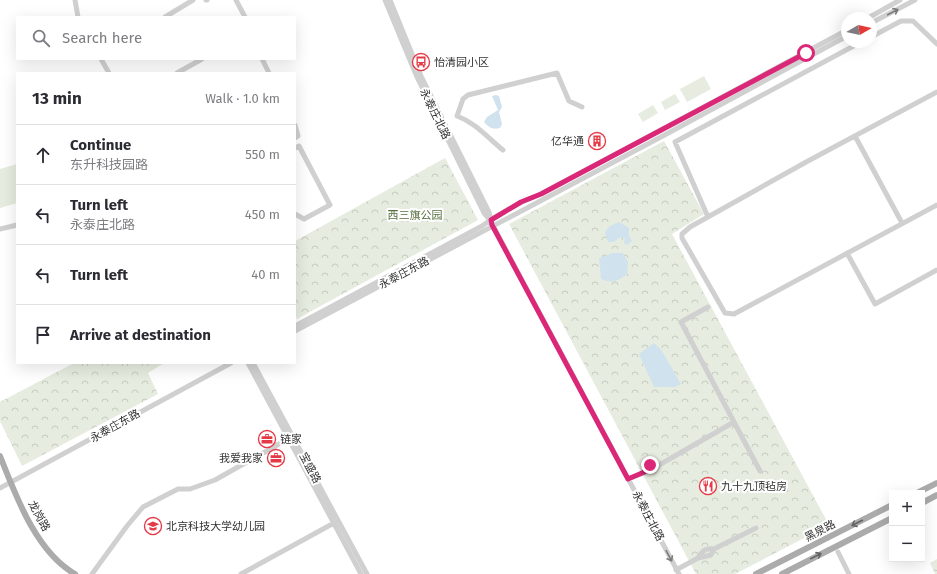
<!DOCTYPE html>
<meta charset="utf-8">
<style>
:root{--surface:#fff;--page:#f7f7f7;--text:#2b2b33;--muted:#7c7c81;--line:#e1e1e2}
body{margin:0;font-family:"Fira Sans","Noto Sans SC",sans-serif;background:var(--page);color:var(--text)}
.controls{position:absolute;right:12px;bottom:12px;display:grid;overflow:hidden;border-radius:0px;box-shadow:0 4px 16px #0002}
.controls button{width:36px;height:36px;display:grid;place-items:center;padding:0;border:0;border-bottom:1px solid var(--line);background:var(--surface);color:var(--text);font:20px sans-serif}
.compass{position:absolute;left:841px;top:12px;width:36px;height:36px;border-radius:50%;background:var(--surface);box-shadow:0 4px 16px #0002;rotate:81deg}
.stop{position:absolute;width:12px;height:12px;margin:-9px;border:3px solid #db2777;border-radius:50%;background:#fff}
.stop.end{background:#db2777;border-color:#fff;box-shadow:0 1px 4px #0008}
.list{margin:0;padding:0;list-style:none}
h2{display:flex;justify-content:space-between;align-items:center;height:52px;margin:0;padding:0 16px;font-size:17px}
h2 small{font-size:13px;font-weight:400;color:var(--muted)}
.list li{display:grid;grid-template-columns:26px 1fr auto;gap:12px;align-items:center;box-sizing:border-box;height:60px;padding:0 16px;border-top:1px solid var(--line)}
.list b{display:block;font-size:15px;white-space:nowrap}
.list p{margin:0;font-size:13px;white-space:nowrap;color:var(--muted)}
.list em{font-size:13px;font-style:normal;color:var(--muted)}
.icon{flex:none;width:22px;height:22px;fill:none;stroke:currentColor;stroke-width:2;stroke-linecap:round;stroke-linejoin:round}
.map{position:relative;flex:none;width:937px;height:574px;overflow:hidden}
.search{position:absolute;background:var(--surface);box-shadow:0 4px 16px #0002;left:16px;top:16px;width:280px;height:44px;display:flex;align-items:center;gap:10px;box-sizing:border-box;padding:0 14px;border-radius:0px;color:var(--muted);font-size:15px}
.panel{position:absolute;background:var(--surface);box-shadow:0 4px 16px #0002;left:16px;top:72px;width:280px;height:292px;border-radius:0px}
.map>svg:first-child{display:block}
.green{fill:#e6ecdf}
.forest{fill:url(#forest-crowns)}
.water{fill:#cfe2ee}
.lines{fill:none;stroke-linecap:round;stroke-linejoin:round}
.minor{stroke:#d0d0d0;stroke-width:5}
.major{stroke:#ababab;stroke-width:6}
.oneway{stroke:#7a7a7a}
.oneway2{stroke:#636363}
.route{stroke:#db2777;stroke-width:5}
.labels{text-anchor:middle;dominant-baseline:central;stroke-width:4;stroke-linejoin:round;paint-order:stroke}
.poi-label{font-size:11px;fill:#333;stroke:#fff;text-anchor:start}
.street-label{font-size:11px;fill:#333;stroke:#fff}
.park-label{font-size:11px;fill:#56703f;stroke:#fff}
</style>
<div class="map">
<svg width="937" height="574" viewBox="0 0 937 574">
<defs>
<pattern id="forest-crowns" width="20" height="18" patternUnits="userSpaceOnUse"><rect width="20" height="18" fill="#e6ecdf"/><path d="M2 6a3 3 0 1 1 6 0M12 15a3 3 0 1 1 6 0" fill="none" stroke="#c6cbc0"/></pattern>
</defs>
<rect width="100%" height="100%" fill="#fff"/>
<!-- green -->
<path class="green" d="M704 76 711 89 687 102 680 89Z
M675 94 680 102 665 110 661 102Z
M653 105 658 113 643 122 638 114Z
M17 164V203L0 208V169Z"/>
<!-- forest -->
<path class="forest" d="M664 141 704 214 672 234 829 525 735 574H696L509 224Z
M445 158 478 220 297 319 295 312V241Z
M74 363H164L148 373 158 394 22 466 0 421V402Z
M937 559V574H935L930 563Z"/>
<!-- water -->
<path class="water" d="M496 95 499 96 502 107 499 112 502 124 500 128C493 130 489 128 484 122L487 117 498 110 492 96Z
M619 222 629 228V236L632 241 627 245 624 243 625 238H619L614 242H608L605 232 610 226Z
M613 253H623L628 262 627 274C618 281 613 284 601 279L599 258Z
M654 343 662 351 681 384 675 387H654L639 354Z"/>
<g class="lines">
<!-- minor -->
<path class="minor" d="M75 0 78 17
M206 0H207
M236 0 245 17
M385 0 417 77 484 213 490 220 679 574
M390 0 421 76 489 212 491 220
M165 17 193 0
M868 18 900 0
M871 23 915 0
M871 37 901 21H913L937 44
M101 59 109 73
M262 59 269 73
M177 73 202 59
M937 92 808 161 690 227 682 234V238L725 313 734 314 937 205
M295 125 298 136 295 138
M855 136 902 223
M295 148 299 146 330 205 304 219 295 214
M503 150C487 137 476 123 457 116L463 99 468 95 557 73 569 101 582 107
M708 217 675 142 861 42
M0 229 17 225
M847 253 875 304 937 270
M708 307 681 322 734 422
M295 326 482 226C500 213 519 202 541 194L847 30
M295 331 659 138 847 36
M248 363 361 574
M253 363 367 574
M652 464 659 465 654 472H651L649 469Z
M659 465 734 422 760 471
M628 479 649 471
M0 488 231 363
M714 549 756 528
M838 552 849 574
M676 570 698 558 711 555 714 549C705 548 703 550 698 558
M92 574 127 526 143 507 178 489H190L215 480 288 439
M241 574 334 523"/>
<!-- major -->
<path class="major" d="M0 456C16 496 36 552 75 574
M917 493 937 483
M922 503 937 495
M756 574 892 505
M782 574 892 518"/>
</g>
<!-- one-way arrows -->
<defs><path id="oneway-shaft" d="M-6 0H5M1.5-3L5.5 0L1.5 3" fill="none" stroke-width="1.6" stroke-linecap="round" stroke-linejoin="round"/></defs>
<g class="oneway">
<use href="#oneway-shaft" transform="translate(893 12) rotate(-28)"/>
<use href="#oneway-shaft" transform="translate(669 556) rotate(62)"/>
</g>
<g class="oneway2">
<use href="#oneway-shaft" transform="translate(857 523) rotate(153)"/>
<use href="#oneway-shaft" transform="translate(816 556) rotate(-27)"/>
</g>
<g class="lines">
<!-- route -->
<path class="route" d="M650 465 649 470 628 479 492 225 491 220 521 202 541 194 806 53"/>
</g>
<!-- icons -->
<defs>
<g id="bus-ring" transform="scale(0.9)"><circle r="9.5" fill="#fff" stroke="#e63946" stroke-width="1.5"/><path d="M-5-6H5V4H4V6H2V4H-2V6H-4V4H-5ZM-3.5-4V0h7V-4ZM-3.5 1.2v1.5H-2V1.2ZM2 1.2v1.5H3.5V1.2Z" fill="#e63946"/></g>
<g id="building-ring" transform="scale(0.9)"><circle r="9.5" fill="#fff" stroke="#e63946" stroke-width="1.5"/><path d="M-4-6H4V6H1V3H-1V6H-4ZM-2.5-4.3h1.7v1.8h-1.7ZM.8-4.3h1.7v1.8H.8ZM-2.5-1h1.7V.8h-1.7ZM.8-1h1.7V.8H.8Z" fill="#e63946"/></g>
<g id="office-ring" transform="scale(0.9)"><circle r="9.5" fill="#fff" stroke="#e63946" stroke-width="1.5"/><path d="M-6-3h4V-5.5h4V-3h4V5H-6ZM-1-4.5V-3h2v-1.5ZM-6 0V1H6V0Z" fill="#e63946"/></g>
<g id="restaurant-ring" transform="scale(0.9)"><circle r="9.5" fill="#fff" stroke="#e63946" stroke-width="1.5"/><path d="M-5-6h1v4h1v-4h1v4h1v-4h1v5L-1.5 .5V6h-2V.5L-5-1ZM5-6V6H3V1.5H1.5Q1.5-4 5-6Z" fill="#e63946"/></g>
<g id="school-ring" transform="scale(0.9)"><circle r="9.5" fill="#fff" stroke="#e63946" stroke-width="1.5"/><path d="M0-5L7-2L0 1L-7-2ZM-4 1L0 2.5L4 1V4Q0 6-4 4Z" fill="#e63946"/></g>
</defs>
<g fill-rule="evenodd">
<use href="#bus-ring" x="421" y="62"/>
<use href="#building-ring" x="597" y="141"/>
<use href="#office-ring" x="267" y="439"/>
<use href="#office-ring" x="276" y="458"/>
<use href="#restaurant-ring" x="708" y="486"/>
<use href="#school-ring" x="153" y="526"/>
</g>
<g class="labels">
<!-- poi labels -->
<g class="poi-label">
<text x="434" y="62">怡清园小区</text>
<text x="584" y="141" text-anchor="end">亿华通</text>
<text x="280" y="439">链家</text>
<text x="263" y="458" text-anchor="end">我爱我家</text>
<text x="721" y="486">九十九顶毡房</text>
<text x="166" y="526">北京科技大学幼儿园</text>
</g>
<!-- street labels -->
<g class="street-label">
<text transform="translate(435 114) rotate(64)">永泰庄北路</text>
<text transform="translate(404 273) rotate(-28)">永泰庄东路</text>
<text transform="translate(115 426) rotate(-29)">永泰庄东路</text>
<text transform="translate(310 468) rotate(62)">宝盛路</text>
<text transform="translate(39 516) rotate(61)">龙岗路</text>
<text transform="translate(648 516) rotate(62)">永泰庄北路</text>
<text transform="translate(820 531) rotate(-27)">黑泉路</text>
</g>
<!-- park labels -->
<g class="park-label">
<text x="415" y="215">西三旗公园</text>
</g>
</g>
</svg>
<div class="controls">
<button>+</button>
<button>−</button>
</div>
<svg class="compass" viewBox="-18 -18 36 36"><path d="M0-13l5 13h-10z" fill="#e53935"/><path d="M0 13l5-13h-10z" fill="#7c7c81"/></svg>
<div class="stop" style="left:806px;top:53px"></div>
<div class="stop end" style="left:650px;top:465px"></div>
<div class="search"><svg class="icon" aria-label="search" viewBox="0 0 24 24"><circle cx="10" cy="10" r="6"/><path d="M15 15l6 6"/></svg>Search here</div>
<section class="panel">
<h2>13 min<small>Walk · 1.0 km</small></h2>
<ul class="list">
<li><svg class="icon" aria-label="ahead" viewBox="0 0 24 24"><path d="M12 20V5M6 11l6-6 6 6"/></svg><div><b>Continue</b><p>东升科技园路</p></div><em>550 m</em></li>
<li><svg class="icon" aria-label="left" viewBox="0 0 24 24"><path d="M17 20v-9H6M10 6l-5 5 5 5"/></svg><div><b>Turn left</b><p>永泰庄北路</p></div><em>450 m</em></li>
<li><svg class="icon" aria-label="left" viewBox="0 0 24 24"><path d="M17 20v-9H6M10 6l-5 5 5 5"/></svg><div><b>Turn left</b></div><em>40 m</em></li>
<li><svg class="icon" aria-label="arrive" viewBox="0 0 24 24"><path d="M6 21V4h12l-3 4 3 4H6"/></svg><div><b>Arrive at destination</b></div></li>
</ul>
</section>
</div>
